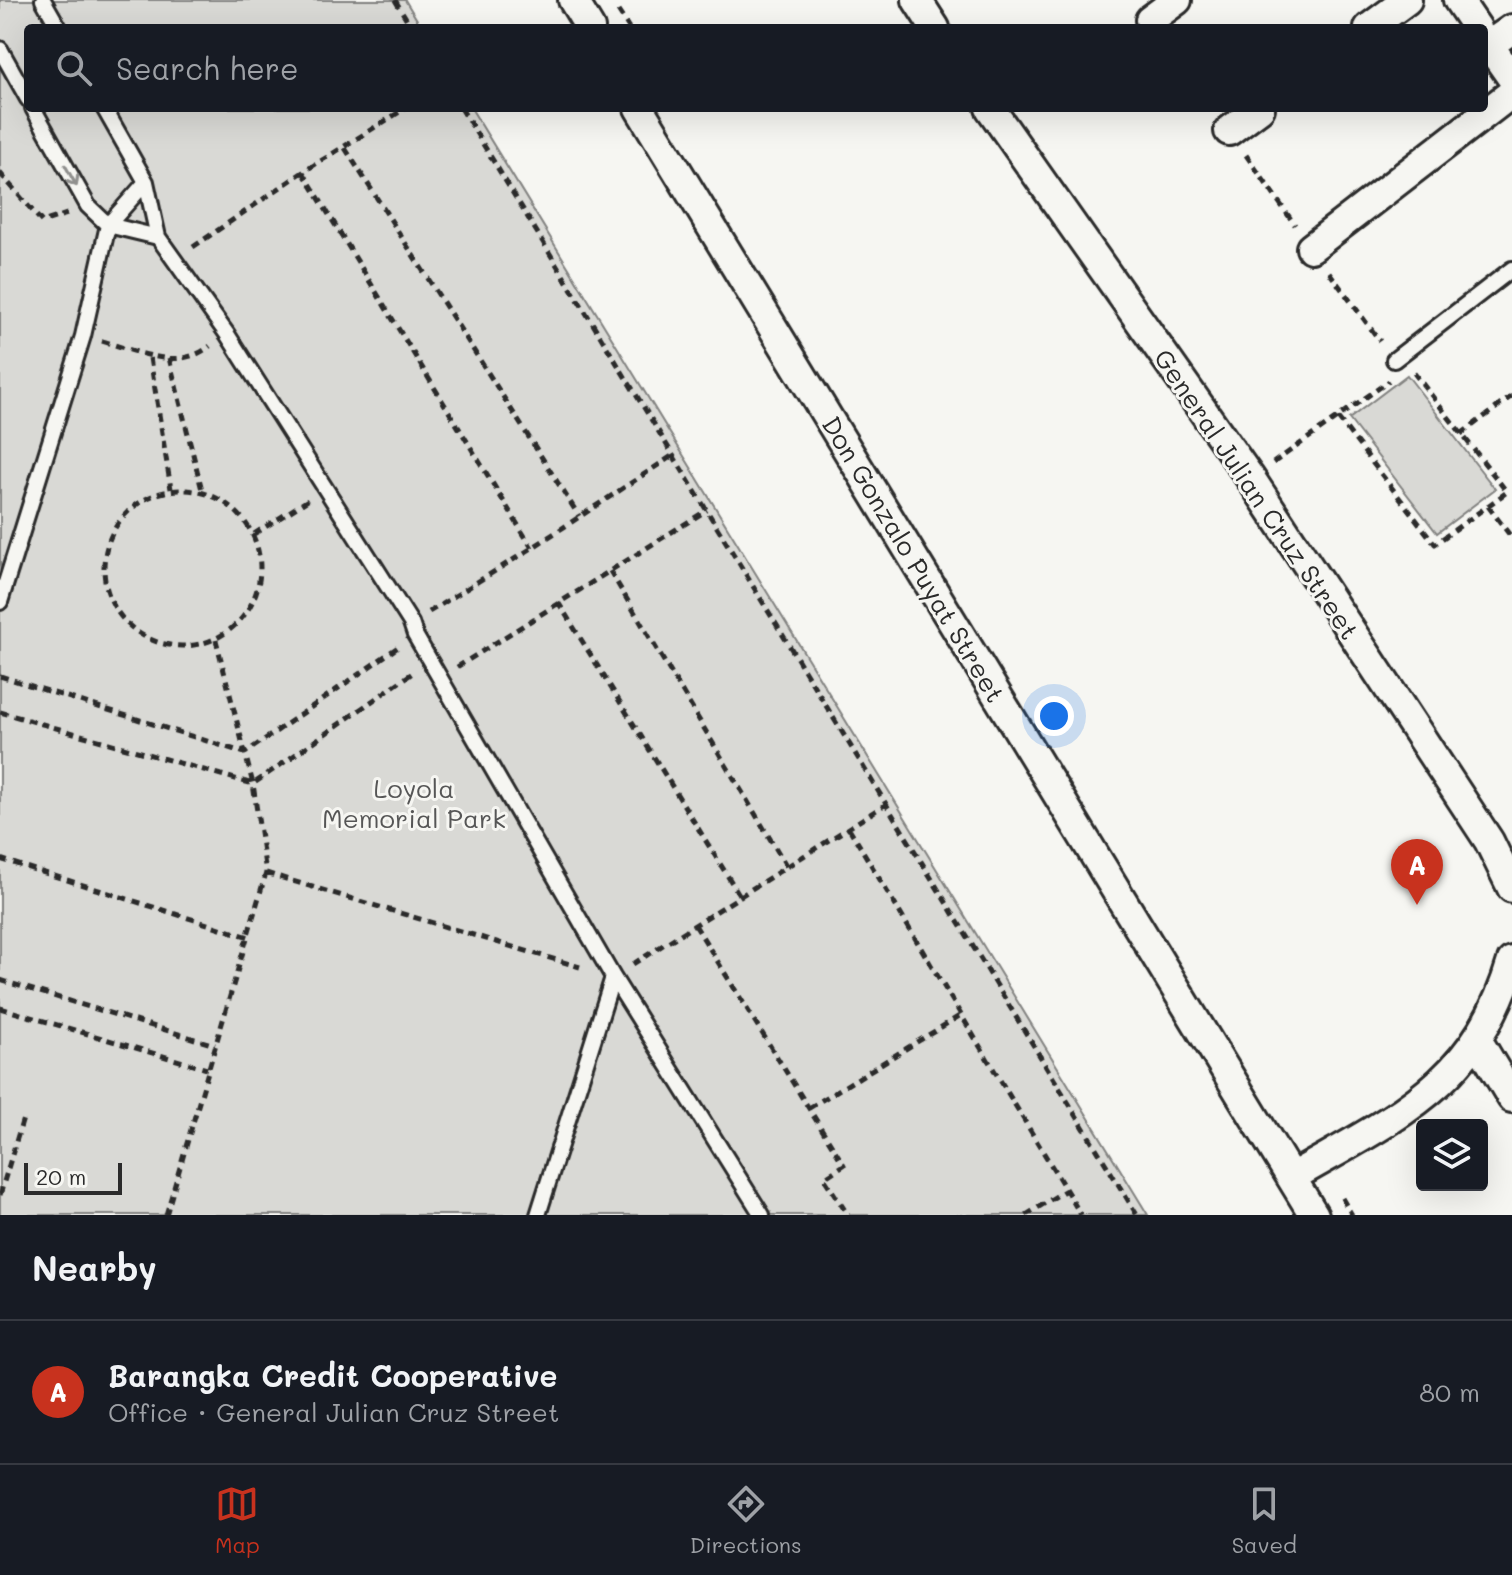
<!DOCTYPE html>
<meta charset="utf-8">
<style>
:root{--surface:#171b24;--page:#242831;--text:#f1f3f6;--muted:#9ea1a6;--line:#363941;--accent:#c8321e}
body{margin:0;font-family:Mali,sans-serif;background:var(--page);color:var(--text)}
.controls{position:absolute;right:24px;bottom:24px;display:grid;overflow:hidden;border-radius:8px;box-shadow:0 8px 32px #0002}
.controls button{width:72px;height:72px;display:grid;place-items:center;padding:0;border:0;border-bottom:2px solid var(--line);background:var(--surface);color:var(--text);font:40px sans-serif}
.scale{position:absolute;left:24px;bottom:20px;width:98px;box-sizing:border-box;padding-left:8px;border:4px solid #2b2b2b;border-top:0;font-size:22px;line-height:28px;white-space:nowrap;color:#2b2b2b;-webkit-text-stroke:6px #f6f6f2;paint-order:stroke}
.you{position:absolute;left:1054px;top:716px;width:28px;height:28px;margin:-20px;border:6px solid #fff;border-radius:50%;background:#1a73e8;box-shadow:0 0 0 12px #1a73e833}
.badge{display:grid;place-items:center;width:52px;height:52px;border-radius:50%;background:var(--accent);color:#fff;font-size:26px;font-weight:700}
.pin{position:absolute;translate:-50% -66px;filter:drop-shadow(0 2px 4px #0008)}
.pin::after{content:'';position:absolute;top:42px;width:28px;height:24px;background:inherit;clip-path:polygon(0 0,100% 0,50% 100%)}
.list{margin:0;padding:0;list-style:none}
h2{display:flex;justify-content:space-between;align-items:center;height:104px;margin:0;padding:0 32px;font-size:34px}
h2 small{font-size:26px;font-weight:400;color:var(--muted)}
.list li{display:grid;grid-template-columns:52px 1fr auto;gap:24px;align-items:center;box-sizing:border-box;height:144px;padding:0 32px;border-top:2px solid var(--line)}
.list b{display:block;font-size:30px;white-space:nowrap}
.list p{margin:0;font-size:26px;white-space:nowrap;color:var(--muted)}
.list em{font-size:26px;font-style:normal;color:var(--muted)}
.icon{flex:none;width:44px;height:44px;fill:none;stroke:currentColor;stroke-width:2;stroke-linecap:round;stroke-linejoin:round}
.map{position:relative;flex:none;width:1512px;height:1215px;overflow:hidden}
.search{position:absolute;background:var(--surface);box-shadow:0 8px 32px #0002;left:24px;right:24px;top:24px;height:88px;display:flex;align-items:center;gap:20px;box-sizing:border-box;padding:0 28px;border-radius:8px;color:var(--muted);font-size:30px}
.sheet{height:248px;background:var(--surface)}
nav{display:flex;justify-content:space-around;align-items:center;box-sizing:border-box;height:112px;border-top:2px solid var(--line);background:var(--surface);font-size:22px;color:var(--muted)}
nav a{display:grid;justify-items:center;gap:4px}
nav .on{color:var(--accent)}
.map>svg:first-child{display:block}
.green{fill:#d9d9d5;stroke:#828280;stroke-width:2}
.lines{fill:none;stroke-linecap:round;stroke-linejoin:round}
.service-casing{stroke:#2b2b2b;stroke-width:20}
.minor-casing{stroke:#2b2b2b;stroke-width:34}
.path{stroke:#2b2b2b;stroke-width:5;stroke-dasharray:8 6;stroke-linecap:butt}
.service{stroke:#f6f6f2;stroke-width:14}
.minor{stroke:#f6f6f2;stroke-width:28}
.oneway{stroke:#90908e}
.labels{text-anchor:middle;dominant-baseline:central;stroke-width:6;stroke-linejoin:round;paint-order:stroke}
.street-label{font-size:26px;fill:#2b2b2b;stroke:#f6f6f2}
.park-label{font-size:26px;fill:#565656;stroke:#f6f6f2}
</style>
<div class="map">
<svg width="1512" height="1215" viewBox="0 0 1512 1215">
<rect width="100%" height="100%" fill="#f6f6f2"/>
<filter id="ink" filterUnits="userSpaceOnUse"><feTurbulence type="fractalNoise" baseFrequency=".0125" numOctaves="2"/><feDisplacementMap in="SourceGraphic" scale="16" xChannelSelector="R" yChannelSelector="G"/><feConvolveMatrix kernelMatrix="1 2 1 2 8 2 1 2 1" color-interpolation-filters="sRGB"/></filter>
<g filter="url(#ink)">
<!-- green -->
<path class="green" d="M0 0H405L422 28H28V108H471L1148 1215H0Z
M1407 375 1495 489 1437 533 1349 419Z"/>
<g class="lines">
<!-- service casing -->
<g class="service-casing">
<path id="service" d="M43 0 59 28
M0 49 28 99
M33 108 88 206 108 225 158 237
M104 108 146 182 158 237 227 334 411 623 415 635 613 977 762 1215
M1394 360 1512 269
M0 602 83 336 108 225 146 182
M538 1215 613 977"/>
</g>
<!-- minor casing -->
<g class="minor-casing">
<path id="minor" d="M573 0 590 28
M917 0 935 28
M1458 0 1477 28
M1150 20 1177 0
M1369 28 1407 0
M1484 38 1512 78
M1489 45 1512 29
M639 108 1314 1215
M990 108 1251 479 1489 841 1512 888
M1229 131 1260 108
M1311 248 1512 93
M1478 1041 1512 1098
M1292 1177C1395 1117 1476 1085 1512 961"/>
</g>
<!-- path -->
<path class="path" d="M395 0 412 28
M618 11 629 28
M461 108 1137 1215
M345 148 579 516
M1246 155 1295 225
M303 172 532 548
M0 173 42 222 67 214
M193 247 303 172 406 108
M1329 272 1380 341
M102 341C137 351 178 372 210 346
M150 358 171 489
M169 358 202 490
M1338 418 1435 544 1507 492 1414 373
M1461 434 1512 396
M1273 463 1389 381
M104 568a78 78 0 1 1 156 0a78 78 0 1 1-156 0Z
M1488 506 1512 538
M254 534 308 500
M610 571 787 867
M558 602 740 896
M429 612 532 548 672 456
M457 667 707 510
M0 676 245 753 398 647
M0 712 253 784 414 672
M849 828 1081 1215
M0 859 249 937
M266 873 580 967
M695 925 844 1165 824 1178 848 1215
M633 964 886 804
M0 980 215 1045
M0 1008 207 1069
M809 1108 961 1015
M0 1195 24 1115
M1342 1198 1352 1215
M166 1215 266 873 253 784 216 640
M1026 1215 1066 1190"/>
<!-- service -->
<use href="#service" class="service"/>
<!-- minor -->
<use href="#minor" class="minor"/>
</g>
<!-- one-way arrows -->
<defs><path id="oneway-shaft" d="M-6 0H5M1.5-3L5.5 0L1.5 3" fill="none" stroke-width="1.6" stroke-linecap="round" stroke-linejoin="round" transform="scale(2)"/></defs>
<use class="oneway" href="#oneway-shaft" transform="translate(71 176) rotate(61)"/>
</g>
<g class="labels">
<!-- street labels -->
<g class="street-label">
<text transform="translate(1257 494) rotate(56)">General Julian Cruz Street</text>
<text transform="translate(914 559) rotate(59)">Don Gonzalo Puyat Street</text>
</g>
<!-- park labels -->
<g class="park-label">
<text x="414" y="788">Loyola<tspan x="414" dy="30">Memorial Park</tspan></text>
</g>
</g>
</svg>
<div class="controls">
<button><svg class="icon" aria-label="layers" viewBox="0 0 24 24"><path d="M12 4l9 5-9 5-9-5zM3 14l9 5 9-5"/></svg></button>
</div>
<div class="scale">20 m</div>
<div class="you"></div>
<div class="pin badge" style="left:1417px;top:905px">A</div>
<div class="search"><svg class="icon" aria-label="search" viewBox="0 0 24 24"><circle cx="10" cy="10" r="6"/><path d="M15 15l6 6"/></svg>Search here</div>
</div>
<section class="sheet">
<h2>Nearby<small></small></h2>
<ul class="list">
<li><span class="badge">A</span><div><b>Barangka Credit Cooperative</b><p>Office · General Julian Cruz Street</p></div><em>80 m</em></li>
</ul>
</section>
<nav>
<a class="on"><svg class="icon" aria-label="map" viewBox="0 0 24 24"><path d="M3 6l6-2 6 2 6-2v14l-6 2-6-2-6 2zM9 4v14M15 6v14"/></svg>Map</a>
<a><svg class="icon" aria-label="directions" viewBox="0 0 24 24"><path d="M12 3l9 9-9 9-9-9zM9 14v-3h6M13 9l2 2-2 2"/></svg>Directions</a>
<a><svg class="icon" aria-label="saved" viewBox="0 0 24 24"><path d="M7 4h10v16l-5-4-5 4z"/></svg>Saved</a>
</nav>
